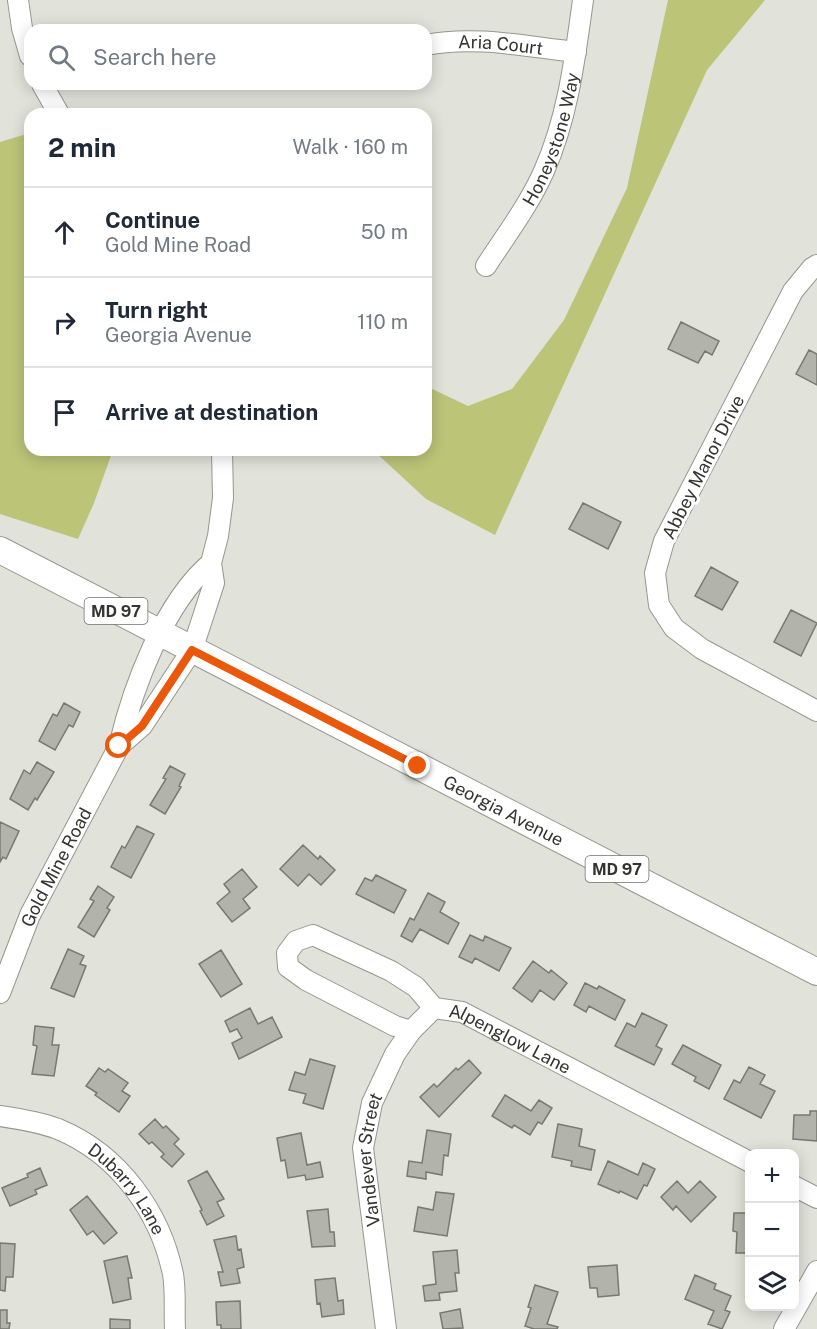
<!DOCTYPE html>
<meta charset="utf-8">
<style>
:root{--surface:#fff;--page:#f6f6f7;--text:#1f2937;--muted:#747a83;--line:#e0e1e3}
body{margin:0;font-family:"Public Sans",sans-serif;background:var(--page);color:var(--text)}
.controls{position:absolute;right:18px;bottom:18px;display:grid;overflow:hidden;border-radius:12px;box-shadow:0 3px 15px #0003}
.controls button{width:54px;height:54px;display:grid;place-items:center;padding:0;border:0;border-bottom:2px solid var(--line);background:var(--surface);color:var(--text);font:30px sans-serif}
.stop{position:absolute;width:18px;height:18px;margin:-14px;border:4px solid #ea580c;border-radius:50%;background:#fff}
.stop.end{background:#ea580c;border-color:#fff;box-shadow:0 2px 6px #0008}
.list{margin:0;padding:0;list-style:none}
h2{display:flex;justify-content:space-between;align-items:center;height:78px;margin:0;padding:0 24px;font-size:26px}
h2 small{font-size:20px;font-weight:400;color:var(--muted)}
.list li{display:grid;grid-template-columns:39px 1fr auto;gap:18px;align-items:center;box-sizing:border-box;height:90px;padding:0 24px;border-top:2px solid var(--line)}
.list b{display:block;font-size:22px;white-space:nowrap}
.list p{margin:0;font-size:20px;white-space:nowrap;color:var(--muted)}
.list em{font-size:20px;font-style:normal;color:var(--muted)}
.icon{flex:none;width:33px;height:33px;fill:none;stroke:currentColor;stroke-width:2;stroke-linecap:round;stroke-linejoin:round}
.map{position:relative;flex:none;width:817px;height:1329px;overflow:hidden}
.search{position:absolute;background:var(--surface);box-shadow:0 3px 15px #0003;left:24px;top:24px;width:408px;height:66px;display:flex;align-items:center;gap:15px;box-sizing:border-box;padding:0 21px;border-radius:18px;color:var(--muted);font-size:22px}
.panel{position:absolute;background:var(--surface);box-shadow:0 3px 15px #0003;left:24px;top:108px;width:408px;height:348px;border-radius:18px}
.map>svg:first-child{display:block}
.green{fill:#bcc478}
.building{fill:#b2b3ab;stroke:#787971;stroke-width:1.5}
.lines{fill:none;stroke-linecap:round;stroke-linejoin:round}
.minor-casing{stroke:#96978f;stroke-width:22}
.major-casing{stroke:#96978f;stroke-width:28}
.minor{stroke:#fff;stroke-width:20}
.major{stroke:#fff;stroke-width:26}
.route{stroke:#ea580c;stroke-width:8}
.labels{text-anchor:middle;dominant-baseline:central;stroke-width:6;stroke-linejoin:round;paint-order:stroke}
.shield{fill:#fff;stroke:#71726f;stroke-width:1.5}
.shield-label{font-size:16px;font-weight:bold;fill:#343531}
.street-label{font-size:18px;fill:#343531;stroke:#fff}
</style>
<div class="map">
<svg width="817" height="1329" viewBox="0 0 817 1329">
<rect width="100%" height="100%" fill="#e1e2d9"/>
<!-- green -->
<path class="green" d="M668 0H765L707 70 495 535 426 499 373 450H426V386L468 406 512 389 564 320 627 188Z
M30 133V450H113L94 503 78 539 0 514V142Z"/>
<!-- building -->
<path class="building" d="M681 322 719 341 712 355 705 351 698 363 668 349Z
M809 350 817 354V385L796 374Z
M583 503 621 522 608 549 569 529Z
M711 567 738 582 722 610 695 596Z
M791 610 817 623 801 656 774 642Z
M64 703 80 712 73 727 69 725 55 750 39 741 53 714 57 716Z
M37 762 54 772 37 800 35 798 28 810 10 799 24 770 30 774Z
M170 766 185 774 179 786 181 787 165 814 150 805 166 779 163 778Z
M0 822 19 831 6 859 3 857 0 862Z
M137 826 154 834 131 878 111 867 122 846 125 848Z
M303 845 318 859 320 856 335 870 321 885 309 874 298 886 280 869Z
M242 869 257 887 243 899 250 908 232 922 217 903 230 892 224 884Z
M376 875 406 890 394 913 356 894 365 878 372 881Z
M98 886 114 897 107 908 110 910 94 937 78 927 94 901 90 899Z
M428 893 445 902 440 912 459 923 448 944 420 929 412 942 401 936 410 918 414 920Z
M470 935 483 941 485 936 511 948 499 971 475 958 472 963 459 957Z
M68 949 84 956 80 964 86 966 74 997 51 988Z
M221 950 242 984 221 997 199 964Z
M533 961 549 973 551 970 567 983 554 1000 540 990 532 1002 513 988Z
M585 983 597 989 599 986 625 1000 615 1020 589 1006 586 1012 574 1005Z
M250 1008 258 1024 272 1017 282 1037 239 1059 232 1043 242 1038 237 1029 230 1032 225 1021Z
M642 1013 667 1025 656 1046 662 1049 654 1065 615 1046 627 1023 635 1027Z
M35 1026 54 1028 52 1045H59L54 1076 32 1074 37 1046 33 1045Z
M683 1045 721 1065 709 1089 694 1081 696 1077 672 1064Z
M310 1059 335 1066 323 1109 303 1103 306 1094 289 1090 295 1072 305 1075Z
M469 1060 481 1073 439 1117 420 1097 434 1084 437 1087 456 1068 458 1070Z
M749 1067 765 1075 760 1084 775 1091 761 1118 724 1099 734 1080 740 1083Z
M99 1068 105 1072 108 1069 128 1083 122 1091 130 1096 119 1112 95 1095 97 1093 86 1086Z
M505 1095 531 1111 539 1100 552 1108 542 1124 538 1122 530 1135 514 1125 512 1128 492 1116Z
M810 1111H817V1141L793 1139 794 1115H810Z
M155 1119 163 1128 166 1126 179 1139 174 1144 184 1154 172 1167 161 1157 164 1154 152 1142 149 1144 139 1134Z
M558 1124 582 1129 579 1146 595 1150 591 1170 571 1166 572 1161 552 1157Z
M427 1130 451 1134 448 1156 444 1155 442 1175 426 1172V1179L407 1176 409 1161 422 1163Z
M301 1133 307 1165 320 1162 323 1177 306 1180 305 1175 288 1178 285 1160 281 1161 277 1138Z
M608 1161 638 1175 643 1163 655 1169 647 1186 644 1185 637 1199 620 1191 619 1193 598 1184Z
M40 1168 47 1185 35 1190 37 1194 10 1206 2 1188 28 1177 27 1174Z
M207 1171 224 1199 217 1202 224 1216 207 1225 200 1211 202 1210 188 1181Z
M677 1181 688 1193 700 1181 716 1197 691 1222 676 1206 673 1210 661 1197Z
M436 1192 454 1194 447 1236 414 1231 418 1207 433 1210Z
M87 1196 117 1233 104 1244 93 1231 87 1235 70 1210Z
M328 1209 330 1232H334L335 1246 312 1247 307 1211Z
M734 1213H750V1253H736L737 1232 733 1231Z
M236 1236 238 1250 241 1249 244 1267 237 1269 240 1283 221 1286 218 1272H223L214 1240Z
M0 1243 15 1244 13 1277H6L5 1291 0 1290Z
M457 1250 459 1273H455L457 1291 439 1293 440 1300 425 1301 423 1286 436 1284 433 1252Z
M127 1256 132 1278H128L131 1299 113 1303 104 1261Z
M617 1265 619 1295 598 1297 597 1288H590L588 1267Z
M695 1275 716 1284 714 1289 731 1296 725 1310 730 1312 722 1329 708 1324 714 1311 685 1299Z
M335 1278 338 1301 343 1300 344 1314 322 1317 320 1303 317 1304 315 1280Z
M535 1285 558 1292 547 1324 558 1327 557 1329H534L525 1326 531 1308 528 1307Z
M240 1301 241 1329H221V1325H217L216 1302Z
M460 1309 463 1328 443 1329 440 1313Z
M0 1310H7V1323H10L9 1329H0Z
M110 1319 130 1320V1329H110Z"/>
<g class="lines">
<!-- minor casing -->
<g class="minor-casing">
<g id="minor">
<path d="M18 0 22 28 30 56"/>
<path id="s1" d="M426 45C475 35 527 47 576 52"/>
<path d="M42 84 59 114"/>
<path d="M817 265 812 268 793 291 664 541 655 573 659 605 674 628 702 649 817 711"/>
<path id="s2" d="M486 266C506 235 529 205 544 171 568 117 575 58 583 0"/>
<path d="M211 563C164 603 133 687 119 746L142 726 192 650 200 626 214 583 211 563 218 536 223 498 222 450"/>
<path id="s3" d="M0 993 30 915 119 746"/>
<path id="s4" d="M411 1031 395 1026 306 980 288 967 287 953 296 941 313 935 391 971 416 987 434 1008 462 1012 750 1162"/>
<path id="s5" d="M0 1116C20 1119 39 1122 58 1129 119 1154 160 1212 173 1274 176 1292 174 1311 175 1329"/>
<path d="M794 1186 817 1198"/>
<path id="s6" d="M386 1329 363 1148 372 1103 395 1054 411 1031 434 1008"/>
<path d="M784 1329 817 1271"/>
</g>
</g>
<!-- major casing -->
<g class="major-casing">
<g id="major">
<path id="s7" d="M0 550 817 972"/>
</g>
</g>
<!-- minor -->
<use href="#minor" class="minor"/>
<!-- major -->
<use href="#major" class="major"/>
</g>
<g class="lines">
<!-- route -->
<path class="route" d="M119 746 142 726 192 650 418 766"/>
</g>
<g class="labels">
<!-- shield labels -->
<g class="shield">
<rect x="84.5" y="598" width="63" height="26" rx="4.5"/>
<rect x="585.5" y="856" width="63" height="26" rx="4.5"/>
</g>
<g class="shield-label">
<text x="116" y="611">MD 97</text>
<text x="617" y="869">MD 97</text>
</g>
<!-- street labels -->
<g class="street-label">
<text stroke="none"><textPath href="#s1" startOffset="75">Aria Court</textPath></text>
<text stroke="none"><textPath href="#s2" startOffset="144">Honeystone Way</textPath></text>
<text transform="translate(703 467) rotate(-63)">Abbey Manor Drive</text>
<text stroke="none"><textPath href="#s7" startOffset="567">Georgia Avenue</textPath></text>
<text stroke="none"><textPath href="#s3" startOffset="138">Gold Mine Road</textPath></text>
<text stroke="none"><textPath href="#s4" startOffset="412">Alpenglow Lane</textPath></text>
<text stroke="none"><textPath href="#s6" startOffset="171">Vandever Street</textPath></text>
<text stroke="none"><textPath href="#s5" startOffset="153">Dubarry Lane</textPath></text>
</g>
</g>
</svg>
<div class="controls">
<button>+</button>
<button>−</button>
<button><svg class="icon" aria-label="layers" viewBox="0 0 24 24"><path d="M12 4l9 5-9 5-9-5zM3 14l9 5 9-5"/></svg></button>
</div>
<div class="stop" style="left:119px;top:746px"></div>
<div class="stop end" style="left:418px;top:766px"></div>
<div class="search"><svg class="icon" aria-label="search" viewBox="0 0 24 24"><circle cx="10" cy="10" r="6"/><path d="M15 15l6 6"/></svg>Search here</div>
<section class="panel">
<h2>2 min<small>Walk · 160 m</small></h2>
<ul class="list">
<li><svg class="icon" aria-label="ahead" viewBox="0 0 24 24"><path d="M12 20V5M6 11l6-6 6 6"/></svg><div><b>Continue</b><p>Gold Mine Road</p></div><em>50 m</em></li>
<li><svg class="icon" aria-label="right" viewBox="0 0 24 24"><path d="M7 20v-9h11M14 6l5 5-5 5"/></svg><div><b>Turn right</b><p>Georgia Avenue</p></div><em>110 m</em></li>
<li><svg class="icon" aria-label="arrive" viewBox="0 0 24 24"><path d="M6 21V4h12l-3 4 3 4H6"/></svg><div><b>Arrive at destination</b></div></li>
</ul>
</section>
</div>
